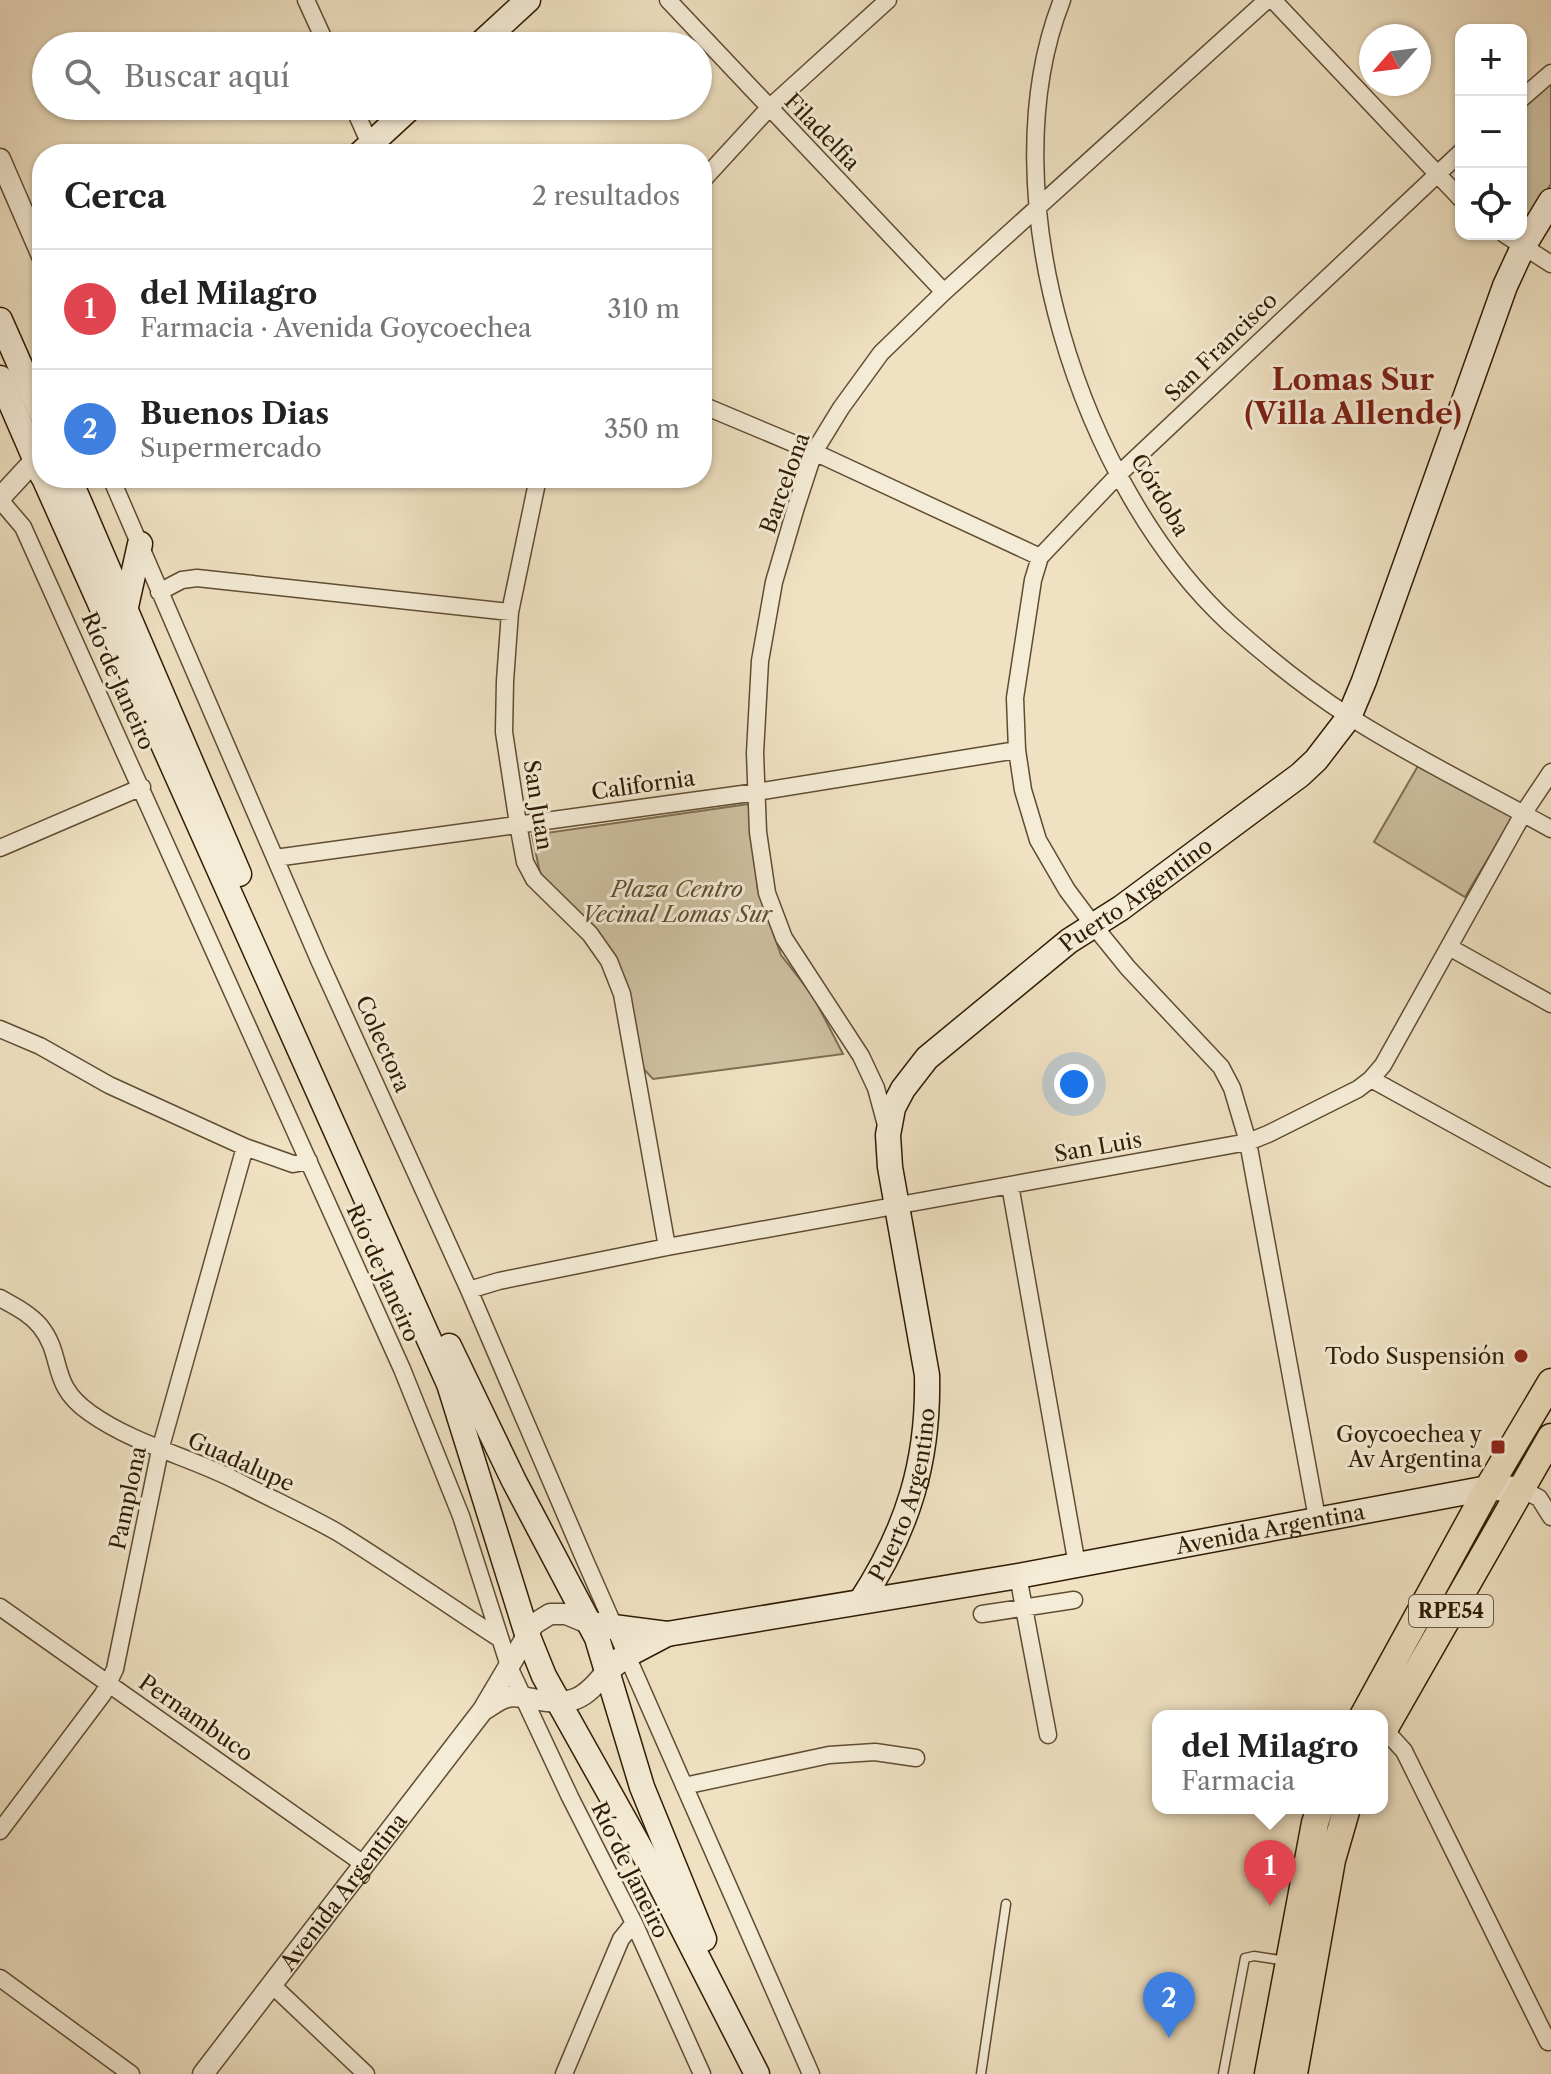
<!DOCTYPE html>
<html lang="es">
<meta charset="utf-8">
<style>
:root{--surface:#fff;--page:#f6f6f6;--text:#222;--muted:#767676;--line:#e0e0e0;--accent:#8f2418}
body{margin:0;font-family:"Libre Caslon Text",serif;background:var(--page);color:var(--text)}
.controls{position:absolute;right:24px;top:24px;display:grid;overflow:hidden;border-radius:16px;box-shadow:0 2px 6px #0004}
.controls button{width:72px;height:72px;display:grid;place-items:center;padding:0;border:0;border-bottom:2px solid var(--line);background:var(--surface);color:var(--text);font:40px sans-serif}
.compass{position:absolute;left:1359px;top:24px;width:72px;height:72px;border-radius:50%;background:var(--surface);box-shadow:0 2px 6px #0004;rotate:242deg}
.you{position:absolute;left:1074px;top:1084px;width:28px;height:28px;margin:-20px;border:6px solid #fff;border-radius:50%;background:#1a73e8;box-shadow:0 0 0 12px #1a73e833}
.badge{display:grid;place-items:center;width:52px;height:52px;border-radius:50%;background:var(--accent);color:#fff;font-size:26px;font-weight:700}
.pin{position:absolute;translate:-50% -66px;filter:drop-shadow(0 2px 4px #0008)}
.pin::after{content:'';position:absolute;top:42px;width:28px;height:24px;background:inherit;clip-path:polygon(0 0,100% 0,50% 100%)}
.popup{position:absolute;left:1152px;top:1710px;width:236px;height:104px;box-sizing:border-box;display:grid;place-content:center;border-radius:16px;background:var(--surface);filter:drop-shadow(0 2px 6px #0005);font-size:26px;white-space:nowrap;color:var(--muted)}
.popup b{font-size:30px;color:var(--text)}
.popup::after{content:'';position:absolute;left:50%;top:100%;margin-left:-16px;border:16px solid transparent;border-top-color:var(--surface)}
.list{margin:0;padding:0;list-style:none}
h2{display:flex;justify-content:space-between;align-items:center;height:104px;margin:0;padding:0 32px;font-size:34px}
h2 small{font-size:26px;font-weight:400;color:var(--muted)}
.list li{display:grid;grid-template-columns:52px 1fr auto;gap:24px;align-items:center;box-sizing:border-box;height:120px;padding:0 32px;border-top:2px solid var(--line)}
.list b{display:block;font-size:30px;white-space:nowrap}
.list p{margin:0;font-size:26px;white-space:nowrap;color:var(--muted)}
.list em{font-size:26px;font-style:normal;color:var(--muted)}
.icon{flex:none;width:44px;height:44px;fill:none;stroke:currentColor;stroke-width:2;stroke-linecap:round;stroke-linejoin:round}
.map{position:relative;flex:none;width:1551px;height:2074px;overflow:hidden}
.search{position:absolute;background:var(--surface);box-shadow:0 2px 6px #0004;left:32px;top:32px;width:680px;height:88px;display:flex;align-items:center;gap:20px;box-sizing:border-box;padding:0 28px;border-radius:44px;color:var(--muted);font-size:30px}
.panel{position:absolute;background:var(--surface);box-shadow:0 2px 6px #0004;left:32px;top:144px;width:680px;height:344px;border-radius:32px}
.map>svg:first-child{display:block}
.green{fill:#cec0a1;stroke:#7e6e52;stroke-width:2}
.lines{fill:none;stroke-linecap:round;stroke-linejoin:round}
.service-casing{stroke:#5f4d32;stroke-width:11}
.minor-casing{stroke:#5f4d32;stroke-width:19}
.tertiary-casing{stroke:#5f4d32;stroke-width:23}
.secondary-casing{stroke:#2f1c02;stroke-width:27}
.primary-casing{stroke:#2f1c02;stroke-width:29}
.service{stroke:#f5ecd7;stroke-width:8}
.minor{stroke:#f5ecd7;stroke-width:16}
.tertiary{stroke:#f5ecd7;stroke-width:20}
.secondary{stroke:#f5ecd7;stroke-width:24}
.primary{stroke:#efe1c2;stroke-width:26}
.poi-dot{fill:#8f2418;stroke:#f5ecd7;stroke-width:3}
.labels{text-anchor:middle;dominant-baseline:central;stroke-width:6;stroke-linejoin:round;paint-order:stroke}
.shield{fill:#f5ecd7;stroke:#6a5a42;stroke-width:2}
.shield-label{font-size:20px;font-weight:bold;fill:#2f1c02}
.street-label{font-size:22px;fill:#2f1c02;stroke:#f5ecd7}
.park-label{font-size:22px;font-style:italic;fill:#5f4d32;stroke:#f5ecd7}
.poi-label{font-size:22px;fill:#2f1c02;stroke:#f5ecd7;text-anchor:end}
.district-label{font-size:30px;font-weight:bold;fill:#7a1f14;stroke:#f5ecd7}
</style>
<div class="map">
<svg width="1551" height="2074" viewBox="0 0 1551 2074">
<rect width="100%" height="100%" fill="#efe1c2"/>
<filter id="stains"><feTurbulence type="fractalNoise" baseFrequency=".0025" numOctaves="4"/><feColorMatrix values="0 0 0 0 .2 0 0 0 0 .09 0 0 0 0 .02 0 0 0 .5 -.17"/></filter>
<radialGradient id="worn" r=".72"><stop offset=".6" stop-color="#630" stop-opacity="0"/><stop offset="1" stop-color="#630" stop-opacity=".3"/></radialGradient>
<!-- green -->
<path class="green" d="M1551 76V184L1521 232V104Z
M1422 759 1514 815 1465 897 1374 842Z
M749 804 758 890 781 955 813 996 843 1054 653 1079 640 1065 615 956 540 873 532 835Z"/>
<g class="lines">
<!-- service casing -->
<g class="service-casing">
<path id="service" d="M981 2074 1006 1904
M1223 2074 1245 1958 1254 1956 1287 1961"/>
</g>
<!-- minor casing -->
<g class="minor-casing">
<path id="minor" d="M306 0 327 46
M668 0 944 292
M1062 0C986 193 1081 487 1230 624 1267 657 1308 690 1350 717 1414 758 1485 792 1551 829
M1273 0 1461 199
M1521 99 1551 73
M353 106 370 144
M702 181 769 108 888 0
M1504 234 1551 264
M702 405 814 452 1040 557
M111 478 319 960 469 1290 584 1558 811 2074
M538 478 510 612 505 681 504 732 518 824 525 862 534 879 590 934 609 961 622 994 667 1247
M0 500 23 527 402 1369 461 1516 510 1669 570 1797 634 1923 702 2074
M159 592 182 580 197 578 510 612
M0 848 142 787
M275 858 757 792 1017 750
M1449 947 1551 1004
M0 1029 40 1046 109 1085 245 1147 293 1164 309 1161
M1371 1079 1551 1178
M886 1125 876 1088 861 1056 784 938 767 893 758 832 755 753 760 661 774 582 796 507 814 452 841 408 881 353 944 292 1267 0
M1010 1185 1077 1565
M469 1290 499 1281 667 1247 1248 1142 1268 1134 1358 1089 1371 1079 1383 1065 1523 814 1551 772
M0 1298C14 1306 29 1313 40 1326 65 1357 48 1384 90 1413 135 1445 191 1457 239 1482 272 1499 305 1514 337 1532 392 1566 446 1604 500 1639
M1521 1489 1539 1498 1551 1517
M1317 1518 1248 1142 1232 1088 1221 1067 1128 968 1094 926 1067 890 1038 840 1023 790 1017 750 1015 698 1033 580 1040 557 1119 474 1461 152
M1018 1576 1048 1735
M0 1607 365 1865
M982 1614 1074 1600
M1384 1729 1404 1751 1548 2042
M684 1786 829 1755 875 1752 916 1758
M0 1831 103 1694 115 1669 160 1450 245 1147
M0 1978 131 2074
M271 1984 366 2074
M564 2074 621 1939 634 1923"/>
</g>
<!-- tertiary casing -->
<g class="tertiary-casing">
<g id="tertiary">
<path d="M0 159 42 256"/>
<path d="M0 498 35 460"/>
<path d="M485 1709C492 1705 500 1698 508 1697 515 1695 525 1698 533 1699 572 1706 584 1701 608 1669"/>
<path id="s1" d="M203 2074 483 1710 534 1624 550 1614H566L590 1624"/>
</g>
</g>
<!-- secondary casing -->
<g class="secondary-casing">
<g id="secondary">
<path d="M478 46 528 0"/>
<path d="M360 154 412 106"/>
<path d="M0 320 42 415"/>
<path d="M0 378 42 475"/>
<path d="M44 478 449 1384 527 1634 544 1676 657 1878 757 2074"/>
<path d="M69 478 239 874"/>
<path d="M125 611 140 544"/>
<path d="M449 1346 514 1481 597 1638 642 1787 704 1939"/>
<path id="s2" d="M861 1601C908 1529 929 1461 927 1375L890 1167 888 1135 893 1108 903 1089 927 1058 1069 941 1121 908 1300 775 1316 760 1349 717 1364 681 1505 286 1523 247 1551 201"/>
<path id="s3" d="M590 1624 667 1634 1018 1576 1488 1488 1521 1489"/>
<path d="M608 1669 627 1655 667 1634"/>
</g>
</g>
<!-- primary casing -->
<g class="primary-casing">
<path id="primary" d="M1363 1716 1488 1488 1551 1382
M1382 1733 1551 1437
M1268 2074 1315 1823 1320 1808
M1294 2074 1332 1860 1347 1808"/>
</g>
<!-- service -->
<use href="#service" class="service"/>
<!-- minor -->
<use href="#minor" class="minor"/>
<!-- tertiary -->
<use href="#tertiary" class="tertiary"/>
<!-- secondary -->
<use href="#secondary" class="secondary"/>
<!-- primary -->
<use href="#primary" class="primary"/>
</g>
<!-- markers -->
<g class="poi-dot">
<circle cx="1521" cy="1356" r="8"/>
<rect x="1490" y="1439" width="16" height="16" rx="4"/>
</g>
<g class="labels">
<!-- shield labels -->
<rect class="shield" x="1409" y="1595" width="84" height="32" rx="6"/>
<g class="shield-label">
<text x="1451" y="1611">RPE54</text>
</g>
<!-- street labels -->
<g class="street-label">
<text transform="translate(822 132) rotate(46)">Filadelfia</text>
<text transform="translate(1221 347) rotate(-44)">San Francisco</text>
<text transform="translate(785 483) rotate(-70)">Barcelona</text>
<text transform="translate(1160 495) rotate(59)">Córdoba</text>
<text transform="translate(118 681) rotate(66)">Río de Janeiro</text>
<text transform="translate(643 785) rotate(-8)">California</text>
<text transform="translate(538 805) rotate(81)">San Juan</text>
<text stroke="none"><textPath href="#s2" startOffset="836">Puerto Argentino</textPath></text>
<text transform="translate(383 1044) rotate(66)">Colectora</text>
<text transform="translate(1098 1147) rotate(-10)">San Luis</text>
<text transform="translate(383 1273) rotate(66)">Río de Janeiro</text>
<text transform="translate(241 1462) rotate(24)">Guadalupe</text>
<text stroke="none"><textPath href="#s2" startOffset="116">Puerto Argentino</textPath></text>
<text transform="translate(128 1498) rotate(-78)">Pamplona</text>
<text stroke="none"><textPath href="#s3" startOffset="690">Avenida Argentina</textPath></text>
<text transform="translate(196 1718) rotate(35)">Pernambuco</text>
<text transform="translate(630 1870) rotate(64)">Río de Janeiro</text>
<text stroke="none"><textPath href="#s1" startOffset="230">Avenida Argentina</textPath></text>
</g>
<!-- park labels -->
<g class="park-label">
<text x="677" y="889">Plaza Centro<tspan x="677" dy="25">Vecinal Lomas Sur</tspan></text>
</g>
<!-- poi labels -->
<g class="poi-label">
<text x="1505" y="1356">Todo Suspensión</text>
<text x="1482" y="1434">Goycoechea y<tspan x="1482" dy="25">Av Argentina</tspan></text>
</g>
<!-- district labels -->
<g class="district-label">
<text x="1353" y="379">Lomas Sur<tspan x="1353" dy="34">(Villa Allende)</tspan></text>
</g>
</g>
<rect width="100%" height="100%" filter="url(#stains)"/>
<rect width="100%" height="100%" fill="url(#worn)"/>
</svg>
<div class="controls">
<button>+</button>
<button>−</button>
<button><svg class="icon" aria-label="locate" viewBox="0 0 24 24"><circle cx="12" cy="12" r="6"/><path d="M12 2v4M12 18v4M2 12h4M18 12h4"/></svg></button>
</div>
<svg class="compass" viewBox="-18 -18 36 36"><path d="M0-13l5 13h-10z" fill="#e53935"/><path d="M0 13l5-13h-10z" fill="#767676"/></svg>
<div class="you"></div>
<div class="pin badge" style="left:1270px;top:1906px;background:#e0444e">1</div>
<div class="popup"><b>del Milagro</b>Farmacia</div>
<div class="pin badge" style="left:1169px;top:2038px;background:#3f7fe0">2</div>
<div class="search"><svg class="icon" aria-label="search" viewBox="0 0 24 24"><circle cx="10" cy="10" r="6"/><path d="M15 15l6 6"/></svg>Buscar aquí</div>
<section class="panel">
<h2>Cerca<small>2 resultados</small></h2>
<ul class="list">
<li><span class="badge" style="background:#e0444e">1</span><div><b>del Milagro</b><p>Farmacia · Avenida Goycoechea</p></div><em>310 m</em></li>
<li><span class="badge" style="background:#3f7fe0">2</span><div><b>Buenos Dias</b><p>Supermercado</p></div><em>350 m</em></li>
</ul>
</section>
</div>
